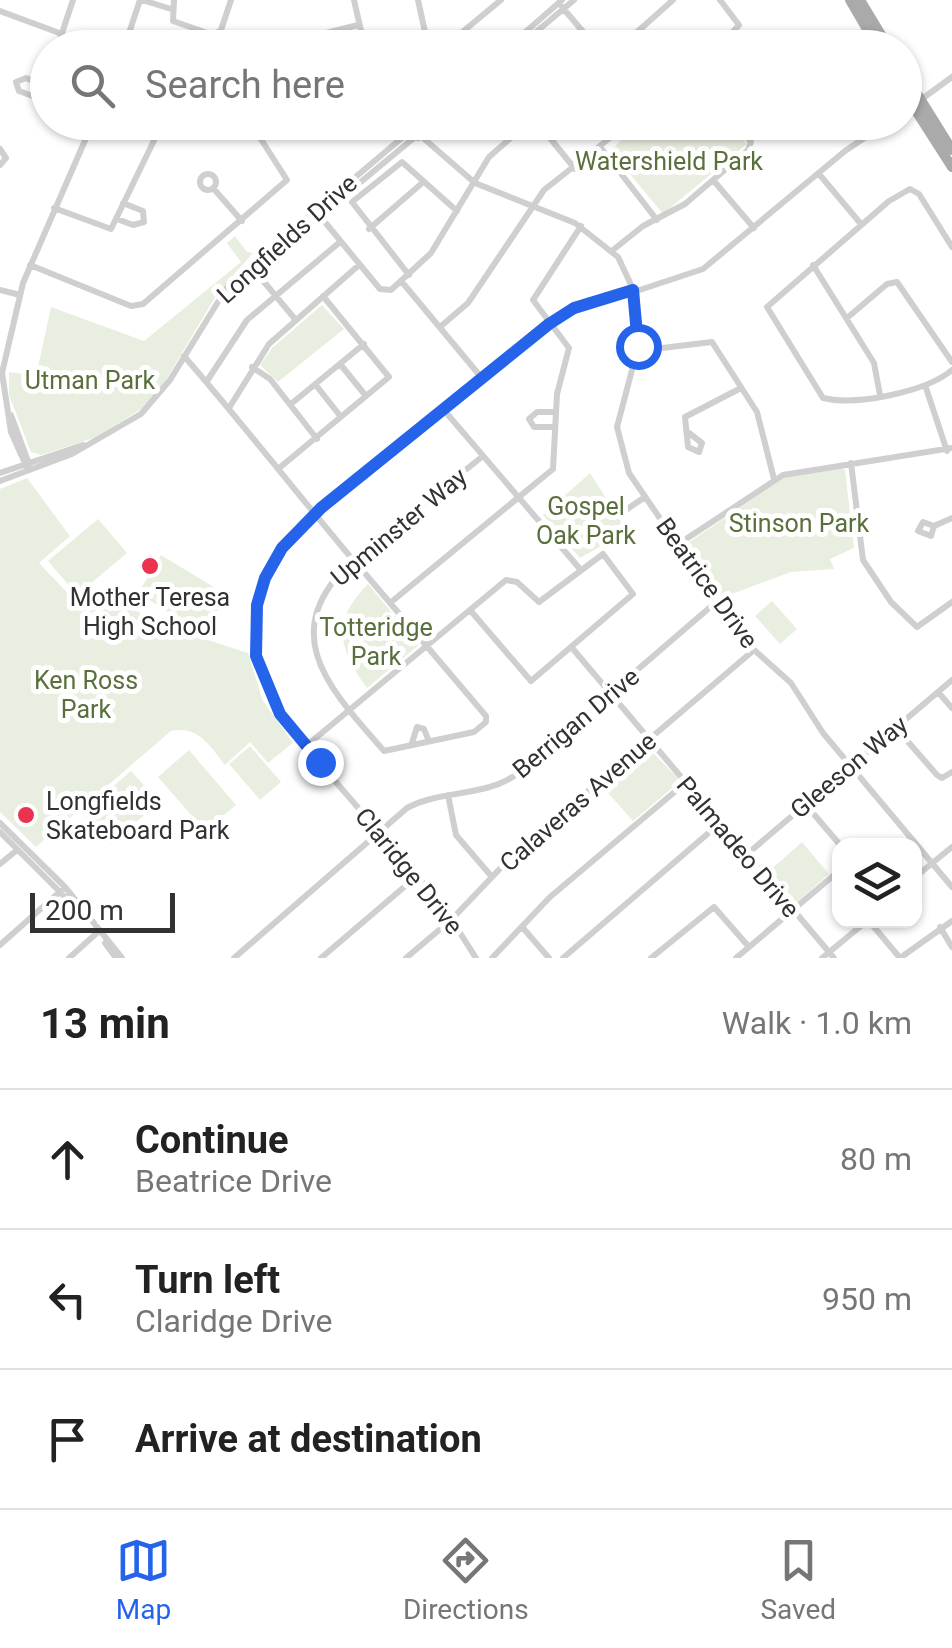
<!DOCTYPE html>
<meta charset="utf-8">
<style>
:root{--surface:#fff;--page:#f6f6f6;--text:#222;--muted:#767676;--line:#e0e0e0;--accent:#2563eb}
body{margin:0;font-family:Roboto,sans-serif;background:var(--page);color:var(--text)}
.controls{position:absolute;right:30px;bottom:30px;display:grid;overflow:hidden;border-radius:20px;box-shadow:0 2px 8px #0004}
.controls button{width:90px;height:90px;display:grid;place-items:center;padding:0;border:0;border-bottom:2px solid var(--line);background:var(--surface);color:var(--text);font:50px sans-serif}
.scale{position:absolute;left:30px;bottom:25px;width:145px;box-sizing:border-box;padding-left:10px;border:5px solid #323232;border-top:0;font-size:28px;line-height:35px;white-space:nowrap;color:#323232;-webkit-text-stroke:8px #fff;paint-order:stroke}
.stop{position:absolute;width:30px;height:30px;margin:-22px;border:8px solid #2563eb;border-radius:50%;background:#fff}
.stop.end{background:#2563eb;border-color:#fff;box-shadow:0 2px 10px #0008}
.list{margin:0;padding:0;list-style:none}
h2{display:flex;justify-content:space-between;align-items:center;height:130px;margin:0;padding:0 40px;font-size:42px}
h2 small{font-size:32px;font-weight:400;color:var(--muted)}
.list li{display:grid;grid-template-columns:65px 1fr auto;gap:30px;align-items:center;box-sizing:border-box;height:140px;padding:0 40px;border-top:2px solid var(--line)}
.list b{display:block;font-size:38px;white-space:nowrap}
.list p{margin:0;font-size:32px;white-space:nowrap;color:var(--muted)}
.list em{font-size:32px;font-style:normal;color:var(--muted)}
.icon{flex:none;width:55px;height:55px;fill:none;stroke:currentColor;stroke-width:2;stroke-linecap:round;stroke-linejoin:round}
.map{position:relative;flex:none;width:952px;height:958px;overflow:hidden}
.search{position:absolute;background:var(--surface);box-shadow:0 2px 8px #0004;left:30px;right:30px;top:30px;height:110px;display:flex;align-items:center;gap:25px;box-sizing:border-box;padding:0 35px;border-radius:55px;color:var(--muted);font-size:38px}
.sheet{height:550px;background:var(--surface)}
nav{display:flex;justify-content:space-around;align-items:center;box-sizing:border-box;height:140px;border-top:2px solid var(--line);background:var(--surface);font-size:28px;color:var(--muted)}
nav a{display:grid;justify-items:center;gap:5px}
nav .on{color:var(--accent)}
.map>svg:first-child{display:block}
.green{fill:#e9efe0}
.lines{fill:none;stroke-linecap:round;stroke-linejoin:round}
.minor{stroke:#cfcfcf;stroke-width:6}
.major{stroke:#aaa;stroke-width:10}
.route{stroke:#2563eb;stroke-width:12}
.poi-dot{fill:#eb324f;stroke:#fff;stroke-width:4}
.labels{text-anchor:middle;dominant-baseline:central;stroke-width:10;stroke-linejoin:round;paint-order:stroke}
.park-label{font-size:25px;fill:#59703d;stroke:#fff}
.street-label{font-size:25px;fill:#323232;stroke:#fff}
.poi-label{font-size:25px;fill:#323232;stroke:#fff}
</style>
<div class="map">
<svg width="952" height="958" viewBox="0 0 952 958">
<rect width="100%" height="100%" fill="#fff"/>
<!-- green -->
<path class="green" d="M638 122 729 123 747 144 663 214 611 151Z
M235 236 247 252 253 253 217 294 160 390 140 410 94 438 41 455 31 452 9 395V372L36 376 51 307 144 341 241 262 227 243Z
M322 305 344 329 278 382 260 365 272 348Z
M840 467 845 470 854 548 830 559 834 569 791 572 721 598 682 547 785 477Z
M590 473 631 537 612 549 601 546 580 558 543 515Z
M27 478 70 536 39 563 81 607 113 592 150 621 248 653 263 701 293 743 268 763 250 742 225 765C210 746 198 725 171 731L36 847 0 812V489Z
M98 519 127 553 77 595 48 561Z
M161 555 227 595 203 634 138 593Z
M368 584 419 645 367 688C339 649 330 622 368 584Z
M772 601 797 629 780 644 755 616Z
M250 746 281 782 260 800 229 764Z
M648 748 678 778 677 784 633 821 601 785Z
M189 750 236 805 205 831 158 777Z
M131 771 159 802 110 845 82 813Z
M802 842 829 874 797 902 789 901 767 873Z"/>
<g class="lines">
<!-- minor -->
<path class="minor" d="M142 0 171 9
M174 0 173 21 213 35 221 30 231 0
M354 0 365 48
M418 0 425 32 441 48
M562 7 597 48
M0 11 62 34
M57 48 73 0
M124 48 140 0
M297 48 302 39 358 25
M443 48 501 0
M507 48 562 0
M517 48 574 0
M619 48 673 0
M719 48 739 25 720 0
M42 85 26 78 16 82 19 91 35 97C39 89 43 82 48 74
M904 112 952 77
M330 122 341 134 359 122
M537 122 575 169
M422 137 475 183 575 223 618 257 633 289 639 323 637 351 617 427 629 473 743 640 791 683 823 733 952 887
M418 138 427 132 425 122
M601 148 657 220
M0 149 6 158 0 165
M819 174 861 224
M200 182a8 8 0 1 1 16 0a8 8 0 1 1-16 0Z
M713 180 754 228
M213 188 242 221
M54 208 111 229 163 122
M315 210 380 289 391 290 431 253 489 157 529 122
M117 219 133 225 144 222 143 211 123 203
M369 229 421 184
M952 247 919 194 910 189 889 201 767 307 823 398C856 406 926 392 952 370
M613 250 643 226 685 204 748 150 751 142 735 122
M30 265 131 306 143 304 287 180 250 122
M813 265 874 363 880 395
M254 270 295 319
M409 275 352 202 402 162 457 211
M402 282 481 377
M0 290 20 295
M222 297 415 137
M847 318 887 284 897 282 952 362
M440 327 468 303 544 190 630 122
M637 351 712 342 757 412 774 479
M184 356C242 423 296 492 353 560L357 564 486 716V722L474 732 384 751C328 687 275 633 353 560L483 456
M340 364 366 396
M252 367 270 379 317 439
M207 381 247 320 340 242
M315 384 341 417
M926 388 947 451
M291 404 364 344
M229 408 269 344 359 265
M443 409 580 569
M11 415 29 464
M555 427H534L529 419 537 412H556
M689 433 702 443 699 452 688 447 685 417 741 388
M851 463 863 560 891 602 917 627 952 602
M278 469 389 377 323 296
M28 470 11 432 2 373 23 283 93 122
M0 473 83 445
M0 481 72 454 141 414 170 380 229 284 410 131
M617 516 645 497
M934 526 923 522 918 531 931 536 934 526 952 518
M677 545 783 475 952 448
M390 603 553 469 557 394 569 348 533 300 581 226
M573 649 834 958
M938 692 952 708
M896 728 937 775 942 778 952 772
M412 743 417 727 424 729 428 739
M306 746 506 580 517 582 539 602 603 554 633 594 531 681 470 610
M448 795 456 835 492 877
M806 805 841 846
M0 823 65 887 122 958
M0 832 78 910
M746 855 952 680
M0 864 17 850
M914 878 952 847
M869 921 900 958
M940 927 952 947
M523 928 549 958
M105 943 116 958
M0 945 63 889
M69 958 98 932
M234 958 407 808C440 790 482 797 514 776L715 603
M321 958 417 876
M406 958 452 919 512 856 754 650
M476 958 443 906 297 737 269 693 256 654 255 623 261 591 273 561 315 514 558 317 703 269 845 151 888 122
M492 958 550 897 684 784
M563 958 719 824
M651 958 714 907 749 947
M736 958 840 870
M822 958 867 921
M900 958 952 921"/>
<!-- major -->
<path class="major" d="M850 0 878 48
M860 0 889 48
M904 73 952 150
M904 92 952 167"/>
</g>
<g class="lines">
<!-- route -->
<path class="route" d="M320 762 280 714 256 656 257 605 265 578 282 548 321 508 549 324 574 308 633 290 638 346"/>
</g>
<!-- markers -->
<g class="poi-dot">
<circle cx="150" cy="566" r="10"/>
<circle cx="26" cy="815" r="10"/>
</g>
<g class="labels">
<!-- park labels -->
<g class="park-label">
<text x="669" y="161">Watershield Park</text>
<text x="90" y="380">Utman Park</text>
<text x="586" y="506">Gospel<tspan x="586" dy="29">Oak Park</tspan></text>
<text x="799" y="523">Stinson Park</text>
<text x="376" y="627">Totteridge<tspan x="376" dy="29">Park</tspan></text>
<text x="86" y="680">Ken Ross<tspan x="86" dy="29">Park</tspan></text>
</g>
<!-- street labels -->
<g class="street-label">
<text transform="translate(287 239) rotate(-42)">Longfields Drive</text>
<text transform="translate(399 527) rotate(-40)">Upminster Way</text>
<text transform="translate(707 583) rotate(54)">Beatrice Drive</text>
<text transform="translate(576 723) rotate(-40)">Berrigan Drive</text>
<text transform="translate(849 767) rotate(-40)">Gleeson Way</text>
<text transform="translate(578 802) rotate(-41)">Calaveras Avenue</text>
<text transform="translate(738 847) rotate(50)">Palmadeo Drive</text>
<text transform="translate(409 871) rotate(51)">Claridge Drive</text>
</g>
<!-- poi labels -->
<g class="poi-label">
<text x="150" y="597">Mother Teresa<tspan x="150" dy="29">High School</tspan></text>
<text x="46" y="801" text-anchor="start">Longfields<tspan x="46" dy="29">Skateboard Park</tspan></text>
</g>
</g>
</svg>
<div class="controls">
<button><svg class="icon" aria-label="layers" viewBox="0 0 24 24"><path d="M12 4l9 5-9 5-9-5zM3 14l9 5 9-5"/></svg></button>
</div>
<div class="scale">200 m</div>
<div class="stop" style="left:638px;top:346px"></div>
<div class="stop end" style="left:320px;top:762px"></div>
<div class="search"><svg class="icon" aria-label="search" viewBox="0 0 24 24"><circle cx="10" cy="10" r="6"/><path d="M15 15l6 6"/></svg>Search here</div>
</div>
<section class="sheet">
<h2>13 min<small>Walk · 1.0 km</small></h2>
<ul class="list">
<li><svg class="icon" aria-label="ahead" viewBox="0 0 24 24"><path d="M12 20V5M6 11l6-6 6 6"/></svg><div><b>Continue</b><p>Beatrice Drive</p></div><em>80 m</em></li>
<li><svg class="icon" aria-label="left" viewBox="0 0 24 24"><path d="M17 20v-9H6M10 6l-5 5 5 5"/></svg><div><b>Turn left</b><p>Claridge Drive</p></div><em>950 m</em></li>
<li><svg class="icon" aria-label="arrive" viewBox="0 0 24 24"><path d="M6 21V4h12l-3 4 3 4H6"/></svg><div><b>Arrive at destination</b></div></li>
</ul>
</section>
<nav>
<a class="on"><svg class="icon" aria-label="map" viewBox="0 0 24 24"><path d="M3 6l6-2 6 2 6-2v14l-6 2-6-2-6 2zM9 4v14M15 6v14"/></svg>Map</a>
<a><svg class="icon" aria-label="directions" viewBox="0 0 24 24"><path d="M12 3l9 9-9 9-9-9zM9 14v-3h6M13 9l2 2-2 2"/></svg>Directions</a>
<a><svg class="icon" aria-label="saved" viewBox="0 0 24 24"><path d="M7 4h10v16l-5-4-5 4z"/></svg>Saved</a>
</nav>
